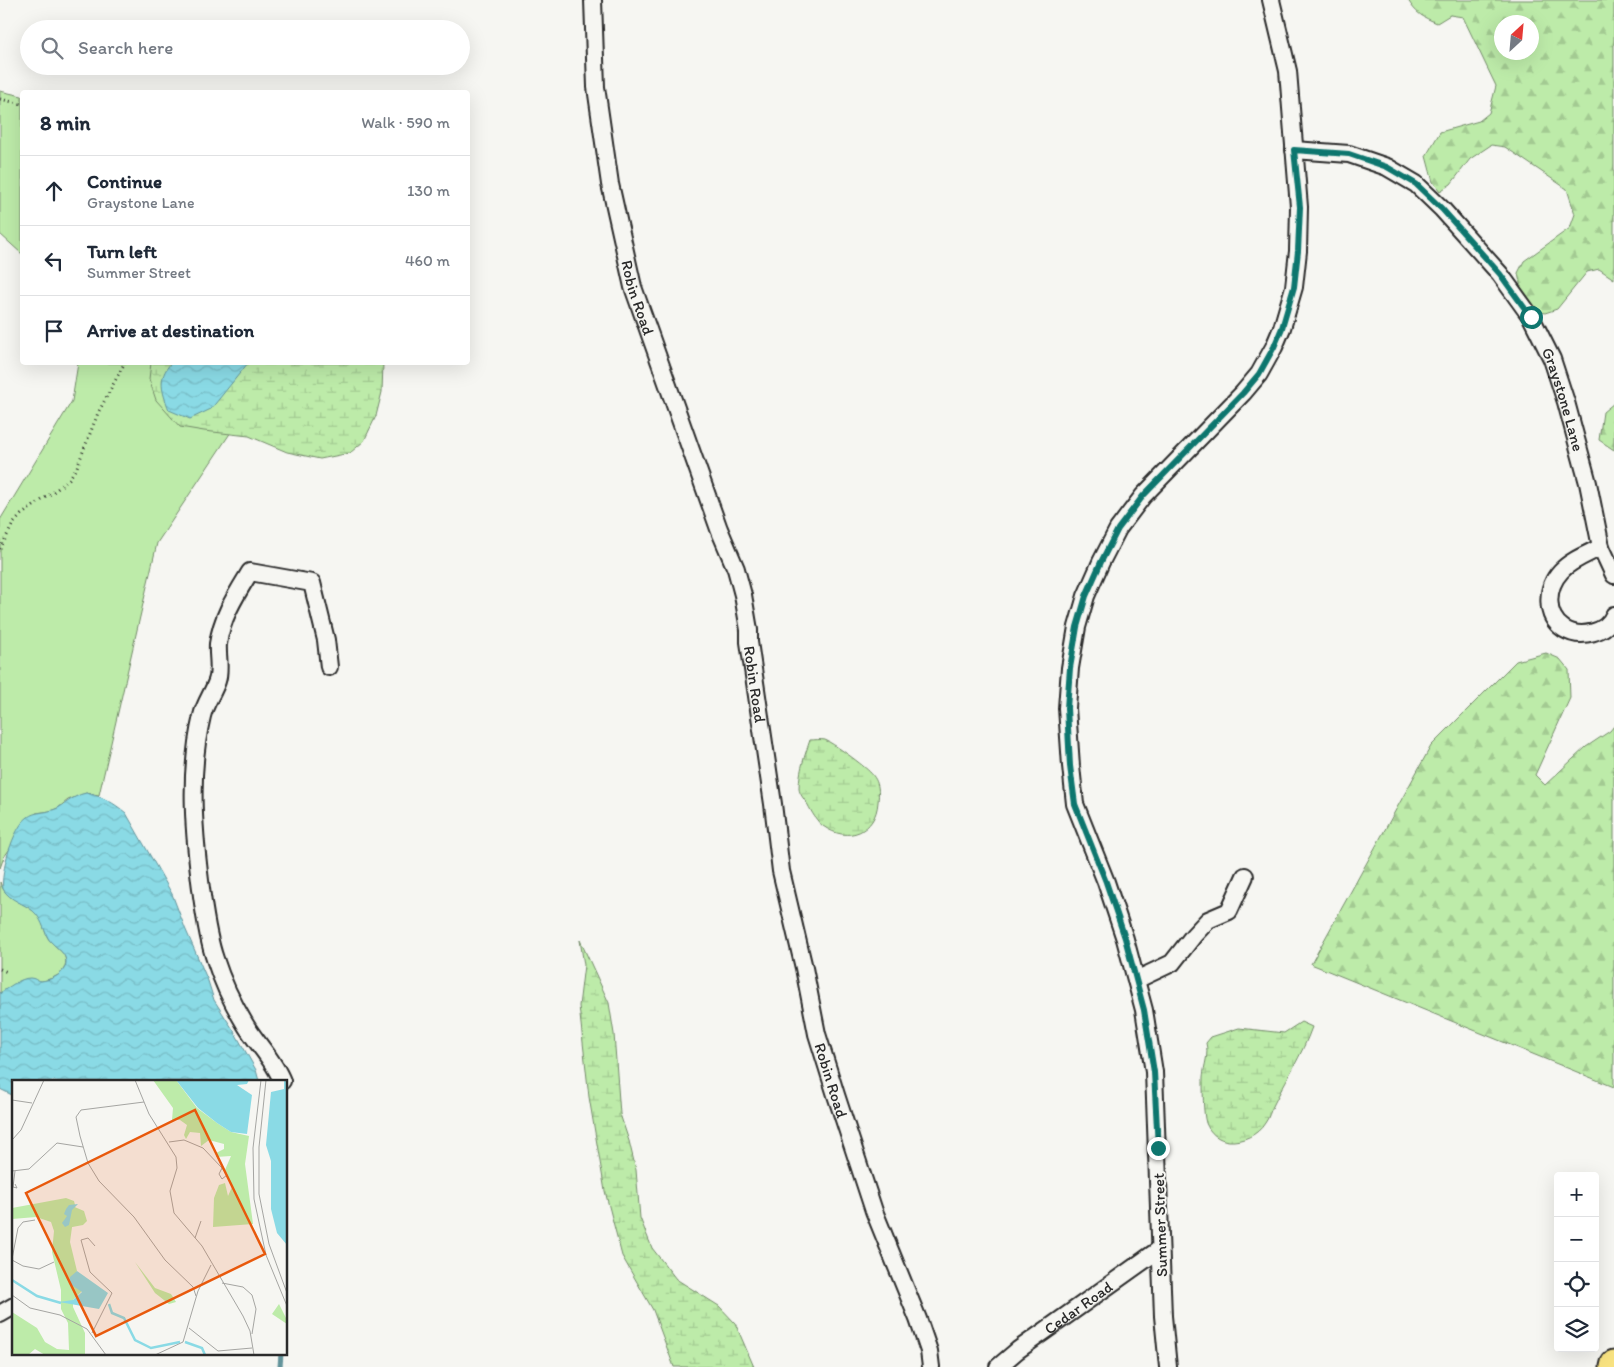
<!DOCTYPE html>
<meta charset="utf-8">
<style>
:root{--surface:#fff;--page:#f2f2f3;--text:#1f2937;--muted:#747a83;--line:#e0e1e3}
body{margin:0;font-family:Itim,sans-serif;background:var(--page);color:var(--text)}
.controls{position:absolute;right:15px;bottom:15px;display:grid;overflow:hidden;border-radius:5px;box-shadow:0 5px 20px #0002}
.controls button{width:45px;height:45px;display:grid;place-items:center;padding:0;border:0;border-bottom:1px solid var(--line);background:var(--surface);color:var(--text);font:25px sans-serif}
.compass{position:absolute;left:1494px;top:15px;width:45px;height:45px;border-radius:50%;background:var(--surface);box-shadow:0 5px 20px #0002;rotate:26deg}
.stop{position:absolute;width:15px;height:15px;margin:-11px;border:4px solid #0f766e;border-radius:50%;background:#fff}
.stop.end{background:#0f766e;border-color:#fff;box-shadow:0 1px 5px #0008}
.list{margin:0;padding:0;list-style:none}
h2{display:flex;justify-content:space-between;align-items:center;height:65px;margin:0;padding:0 20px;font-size:21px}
h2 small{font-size:16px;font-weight:400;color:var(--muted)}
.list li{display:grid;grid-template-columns:32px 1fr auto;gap:15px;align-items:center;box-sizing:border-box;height:70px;padding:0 20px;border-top:1px solid var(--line)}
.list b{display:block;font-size:19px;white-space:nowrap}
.list p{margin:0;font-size:16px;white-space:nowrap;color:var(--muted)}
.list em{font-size:16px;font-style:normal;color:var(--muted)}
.icon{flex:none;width:28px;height:28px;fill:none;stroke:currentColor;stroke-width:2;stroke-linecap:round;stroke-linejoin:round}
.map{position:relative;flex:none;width:1614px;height:1367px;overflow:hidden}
.search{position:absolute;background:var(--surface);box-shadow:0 5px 20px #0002;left:20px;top:20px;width:450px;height:55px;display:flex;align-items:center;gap:12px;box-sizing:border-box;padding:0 18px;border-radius:28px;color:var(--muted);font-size:19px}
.panel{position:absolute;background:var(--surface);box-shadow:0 5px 20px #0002;left:20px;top:90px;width:450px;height:275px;border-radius:5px}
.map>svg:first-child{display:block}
.green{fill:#bdeba9;stroke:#748b6a}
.forest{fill:url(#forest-firs);stroke:#748b6a;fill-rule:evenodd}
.wetland{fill:url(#wetland-marsh);stroke:#748b6a}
.water{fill:url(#water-waves);stroke:#64949b}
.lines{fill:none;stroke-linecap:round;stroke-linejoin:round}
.stream{stroke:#64949b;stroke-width:5}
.minor-casing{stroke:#2b2b2b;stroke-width:20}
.highway-casing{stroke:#2b2b2b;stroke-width:29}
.path{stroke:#2b2b2b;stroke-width:3;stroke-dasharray:1 4;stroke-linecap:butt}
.minor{stroke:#f6f6f2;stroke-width:16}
.highway{stroke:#f8e281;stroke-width:25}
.route{stroke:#0f766e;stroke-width:6}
.labels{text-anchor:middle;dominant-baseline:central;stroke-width:4;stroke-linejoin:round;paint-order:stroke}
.street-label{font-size:16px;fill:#2b2b2b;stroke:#f6f6f2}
.inset-river{fill:none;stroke:#8adae5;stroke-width:2.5}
.inset-road{fill:none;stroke:#a5a5a2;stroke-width:1}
.view{fill:#e8590c;fill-opacity:0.15;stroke:#e8590c;stroke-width:2.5}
.inset-edge{fill:none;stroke:#2b2b2b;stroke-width:2.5}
</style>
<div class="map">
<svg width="1614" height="1367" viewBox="0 0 1614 1367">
<defs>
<pattern id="forest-firs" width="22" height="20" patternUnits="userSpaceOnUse" patternTransform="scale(1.25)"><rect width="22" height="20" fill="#bdeba9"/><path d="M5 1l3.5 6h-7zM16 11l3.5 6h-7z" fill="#a3ca92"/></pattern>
<pattern id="wetland-marsh" width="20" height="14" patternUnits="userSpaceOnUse" patternTransform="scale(1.25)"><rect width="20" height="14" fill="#bdeba9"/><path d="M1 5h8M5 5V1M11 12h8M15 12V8" fill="none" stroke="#a3ca92"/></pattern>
<pattern id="water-waves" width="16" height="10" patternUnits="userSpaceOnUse" patternTransform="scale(1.25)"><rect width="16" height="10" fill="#8adae5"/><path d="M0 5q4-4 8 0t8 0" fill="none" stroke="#77bbc5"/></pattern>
</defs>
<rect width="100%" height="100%" fill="#f6f6f2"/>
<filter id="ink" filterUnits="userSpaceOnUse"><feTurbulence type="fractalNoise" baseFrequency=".02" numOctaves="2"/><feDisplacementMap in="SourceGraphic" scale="10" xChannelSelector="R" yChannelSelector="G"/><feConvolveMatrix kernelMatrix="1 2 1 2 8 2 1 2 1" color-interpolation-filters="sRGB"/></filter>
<g filter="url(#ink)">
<!-- green -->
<path class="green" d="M0 91 22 96V254L0 234Z
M78 363H277L157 543 99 795 86 793 68 800 58 808 50 811 36 813 4 857 0 868V520L72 401Z
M0 882C6 902 28 902 39 917 44 923 44 932 48 938 54 948 69 952 65 966 64 969 61 974 58 975 44 985 17 981 0 993Z"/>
<!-- forest -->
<path class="forest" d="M1408 0H1614V279L1599 269 1587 272 1557 309 1545 313 1533 309 1523 299 1518 273 1524 261 1570 228 1575 214 1567 189 1505 147 1491 145 1470 159 1451 184 1440 191 1433 182 1426 156 1440 132 1479 121 1489 113 1496 86 1463 17 1450 15 1437 23C1423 17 1416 14 1408 0ZM1502 22H1532V52H1502Z
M1614 403V450L1599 440 1603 412Z
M1546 653 1560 659 1569 670 1570 698 1535 775 1545 785 1586 747 1610 731 1614 726V1087L1311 964 1431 746 1516 661Z"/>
<!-- wetland -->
<path class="wetland" d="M151 363H383L382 392 376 416 364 441 350 453 320 459 287 452 249 436 204 431 180 427 156 400 149 379Z
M810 740C814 740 821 739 825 740 833 743 856 760 863 766 877 777 880 784 878 802 876 832 848 844 823 826 817 822 811 811 808 805 805 800 799 794 799 788 799 771 805 755 810 740Z
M580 940 609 1003 614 1034 620 1114 629 1141 636 1170 640 1218 652 1248 676 1279 719 1306 735 1323 754 1367H674L653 1310 622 1256 605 1191 589 1097 579 1006 584 965Z
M1301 1022 1312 1027C1302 1055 1286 1079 1273 1106 1270 1111 1269 1118 1265 1123 1258 1135 1242 1142 1229 1141 1218 1140 1210 1133 1206 1123 1203 1114 1203 1087 1203 1077 1204 1065 1209 1055 1206 1043L1211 1037 1239 1028 1284 1033Z"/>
<!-- water -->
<path class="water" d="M171 363V362L248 363 211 409 190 419 169 410C162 391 157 379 171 363Z
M86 793C102 796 114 803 126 813L172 894 185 928 208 981 214 1000 234 1031 256 1070 259 1081H14V1096L0 1089V993C8 988 20 978 30 978 34 978 38 981 41 981 50 980 60 976 64 969 72 954 54 948 48 938 43 928 42 919 33 911 24 903 10 901 3 889 0 874 13 827 28 817 35 812 42 813 49 811 64 808 70 796 86 793Z"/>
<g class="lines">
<!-- stream -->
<path class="stream" d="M280 1367 281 1353"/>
<!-- minor casing -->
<g class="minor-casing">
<g id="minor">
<path id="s1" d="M593 0 596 87 610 184 633 287 719 529 736 569 743 595 749 630V642L773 804 781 871 804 968 817 1034 836 1095 874 1211 918 1319 929 1351 931 1367"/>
<path id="s2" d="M1294 150 1349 154 1387 167 1416 184 1442 209 1500 274 1531 317 1552 359 1566 402 1588 483 1601 547 1614 575"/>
<path d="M1601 547C1588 554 1571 560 1561 571 1546 587 1544 616 1564 629 1580 639 1607 633 1614 615"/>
<path d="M1136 980 1172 963 1194 935 1208 920 1229 911 1245 876"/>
<path d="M282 1081C274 1060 256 1043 245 1024 233 1004 222 981 215 959 208 939 205 917 202 896 194 837 188 774 202 716 205 703 213 693 217 681 221 670 217 655 218 644 222 616 236 595 250 572L312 583 326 640 329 667"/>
<path d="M0 1314 14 1306"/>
<path id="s3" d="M998 1367 1018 1350 1160 1249"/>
<path d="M1168 1367 1163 1316 1154 1072 1144 1010 1125 939 1106 882 1075 804 1071 766 1067 708 1070 668 1077 627 1086 596 1101 562 1118 529 1143 496 1243 393 1259 374 1274 347 1282 328 1294 287 1298 251 1299 207 1288 71 1271 0"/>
</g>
</g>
<!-- highway casing -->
<g class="highway-casing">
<path id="highway" d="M1613 1367 1614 1363"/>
</g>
<!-- path -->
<path class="path" d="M0 99 22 104
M0 549 13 524 21 515 56 490 69 479 77 467 98 413 125 362
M0 969 7 972"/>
<!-- minor -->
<use href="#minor" class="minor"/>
<!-- highway -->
<use href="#highway" class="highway"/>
</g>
</g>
<g class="lines" filter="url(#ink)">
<!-- route -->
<path class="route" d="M1158 1148 1154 1072 1144 1010 1125 938 1106 882 1075 804 1070 766 1067 708 1070 668 1077 627 1086 596 1101 562 1118 529 1143 496 1243 393 1259 374 1274 347 1282 328 1294 287 1298 251 1300 207 1294 150 1349 154 1387 167 1416 184 1442 209 1500 274 1531 317"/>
</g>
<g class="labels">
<!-- street labels -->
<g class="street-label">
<text stroke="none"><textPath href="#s1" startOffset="302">Robin Road</textPath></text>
<text stroke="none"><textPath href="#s2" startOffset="394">Graystone Lane</textPath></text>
<text stroke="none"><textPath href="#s1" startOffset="708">Robin Road</textPath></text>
<text stroke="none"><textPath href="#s1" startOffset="1112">Robin Road</textPath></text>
<text transform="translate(1160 1225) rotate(-92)">Summer Street</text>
<text stroke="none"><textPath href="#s3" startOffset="100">Cedar Road</textPath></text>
</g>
</g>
<!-- overview -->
<g transform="translate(12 1080)">
<rect width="275" height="275" fill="#f6f6f2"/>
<path d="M54 118 62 121 63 125 58 162 65 191 58 203 70 211 61 220V227L73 253V275H33L23 269 16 275H0V232L25 248 33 262 45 269 57 270 56 243 49 229V210L40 172 42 151 39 142 24 137 0 139V128Z" fill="#bdeba9"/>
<path d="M141 0H164L185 28 205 43 219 52 237 56 233 84 241 144 201 147 202 118 207 105 213 103 216 116 220 107 213 90 219 76 204 77V73L212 69V64L197 60 189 66 188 53 178 52 174 59 172 55 175 45 168 40H160L161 28Z" fill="#bdeba9"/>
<path d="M58 125 72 131 75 141 71 145 55 148 48 142ZM123 182 143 208 159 214 164 222 157 224 143 213ZM267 224 275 240V244L260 234ZM0 255 19 267 16 275H5L0 269Z" fill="#bdeba9"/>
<path d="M164 0H237L235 4 225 5 240 15 235 54 219 52 205 43 186 28ZM272 0H275V165L265 153 259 129V81L254 65 259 12 272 9ZM66 124 60 130 57 145 53 147 50 143 55 136 52 134 54 129 57 125ZM65 191 96 213 87 229 47 222 61 220 70 212 58 204V197Z" fill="#8adae5"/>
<path class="inset-river" d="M0 200 25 216 49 223M97 224 100 233 112 238 123 260 139 268 168 262M173 262 190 268 193 275"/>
<path class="inset-road" d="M123 0 137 34 164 77 165 88 158 111 162 133 190 166 231 236 238 251 242 275M249 0 241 68 242 119 254 175 275 226M254 0 247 67V114L257 164 275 213M0 20 20 23M132 22 69 30 64 37 68 56 76 83 87 101 122 137 153 180 181 207 184 216M0 60 9 50 32 0M157 62 172 60 191 68 210 88 207 94 210 99 215 95 210 88M0 91 17 89 45 63 71 67M3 104 5 108 1 107 3 91M183 158 189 141M0 179 6 148 11 142 23 140M0 180 11 186 27 189 42 182M210 203 231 207 240 215 244 229 240 254M0 215 18 228 48 235 75 249 94 275M177 248 206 271 240 268M80 253 100 213 78 192 69 160 76 158 83 166M143 275 171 262 186 211 199 185"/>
<path class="view" d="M183 30 253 174 84 256 14 113Z"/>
<rect width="275" height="275" class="inset-edge"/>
</g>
</svg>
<div class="controls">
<button>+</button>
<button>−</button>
<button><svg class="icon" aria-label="locate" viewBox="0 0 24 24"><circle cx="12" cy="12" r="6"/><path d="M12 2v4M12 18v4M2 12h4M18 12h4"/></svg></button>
<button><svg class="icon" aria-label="layers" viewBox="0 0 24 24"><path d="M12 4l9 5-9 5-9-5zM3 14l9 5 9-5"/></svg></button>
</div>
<svg class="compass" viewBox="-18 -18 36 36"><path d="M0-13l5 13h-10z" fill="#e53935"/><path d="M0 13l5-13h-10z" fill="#747a83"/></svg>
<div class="stop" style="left:1531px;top:317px"></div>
<div class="stop end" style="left:1158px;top:1148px"></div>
<div class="search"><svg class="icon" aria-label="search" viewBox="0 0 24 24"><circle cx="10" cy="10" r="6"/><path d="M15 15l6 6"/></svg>Search here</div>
<section class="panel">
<h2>8 min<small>Walk · 590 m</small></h2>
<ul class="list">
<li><svg class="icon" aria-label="ahead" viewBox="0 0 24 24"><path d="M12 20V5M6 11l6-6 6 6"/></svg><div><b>Continue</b><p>Graystone Lane</p></div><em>130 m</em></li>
<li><svg class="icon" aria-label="left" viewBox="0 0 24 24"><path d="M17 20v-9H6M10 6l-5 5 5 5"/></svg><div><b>Turn left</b><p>Summer Street</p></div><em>460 m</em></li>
<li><svg class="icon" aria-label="arrive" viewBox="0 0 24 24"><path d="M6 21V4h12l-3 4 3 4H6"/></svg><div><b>Arrive at destination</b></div></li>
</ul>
</section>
</div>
